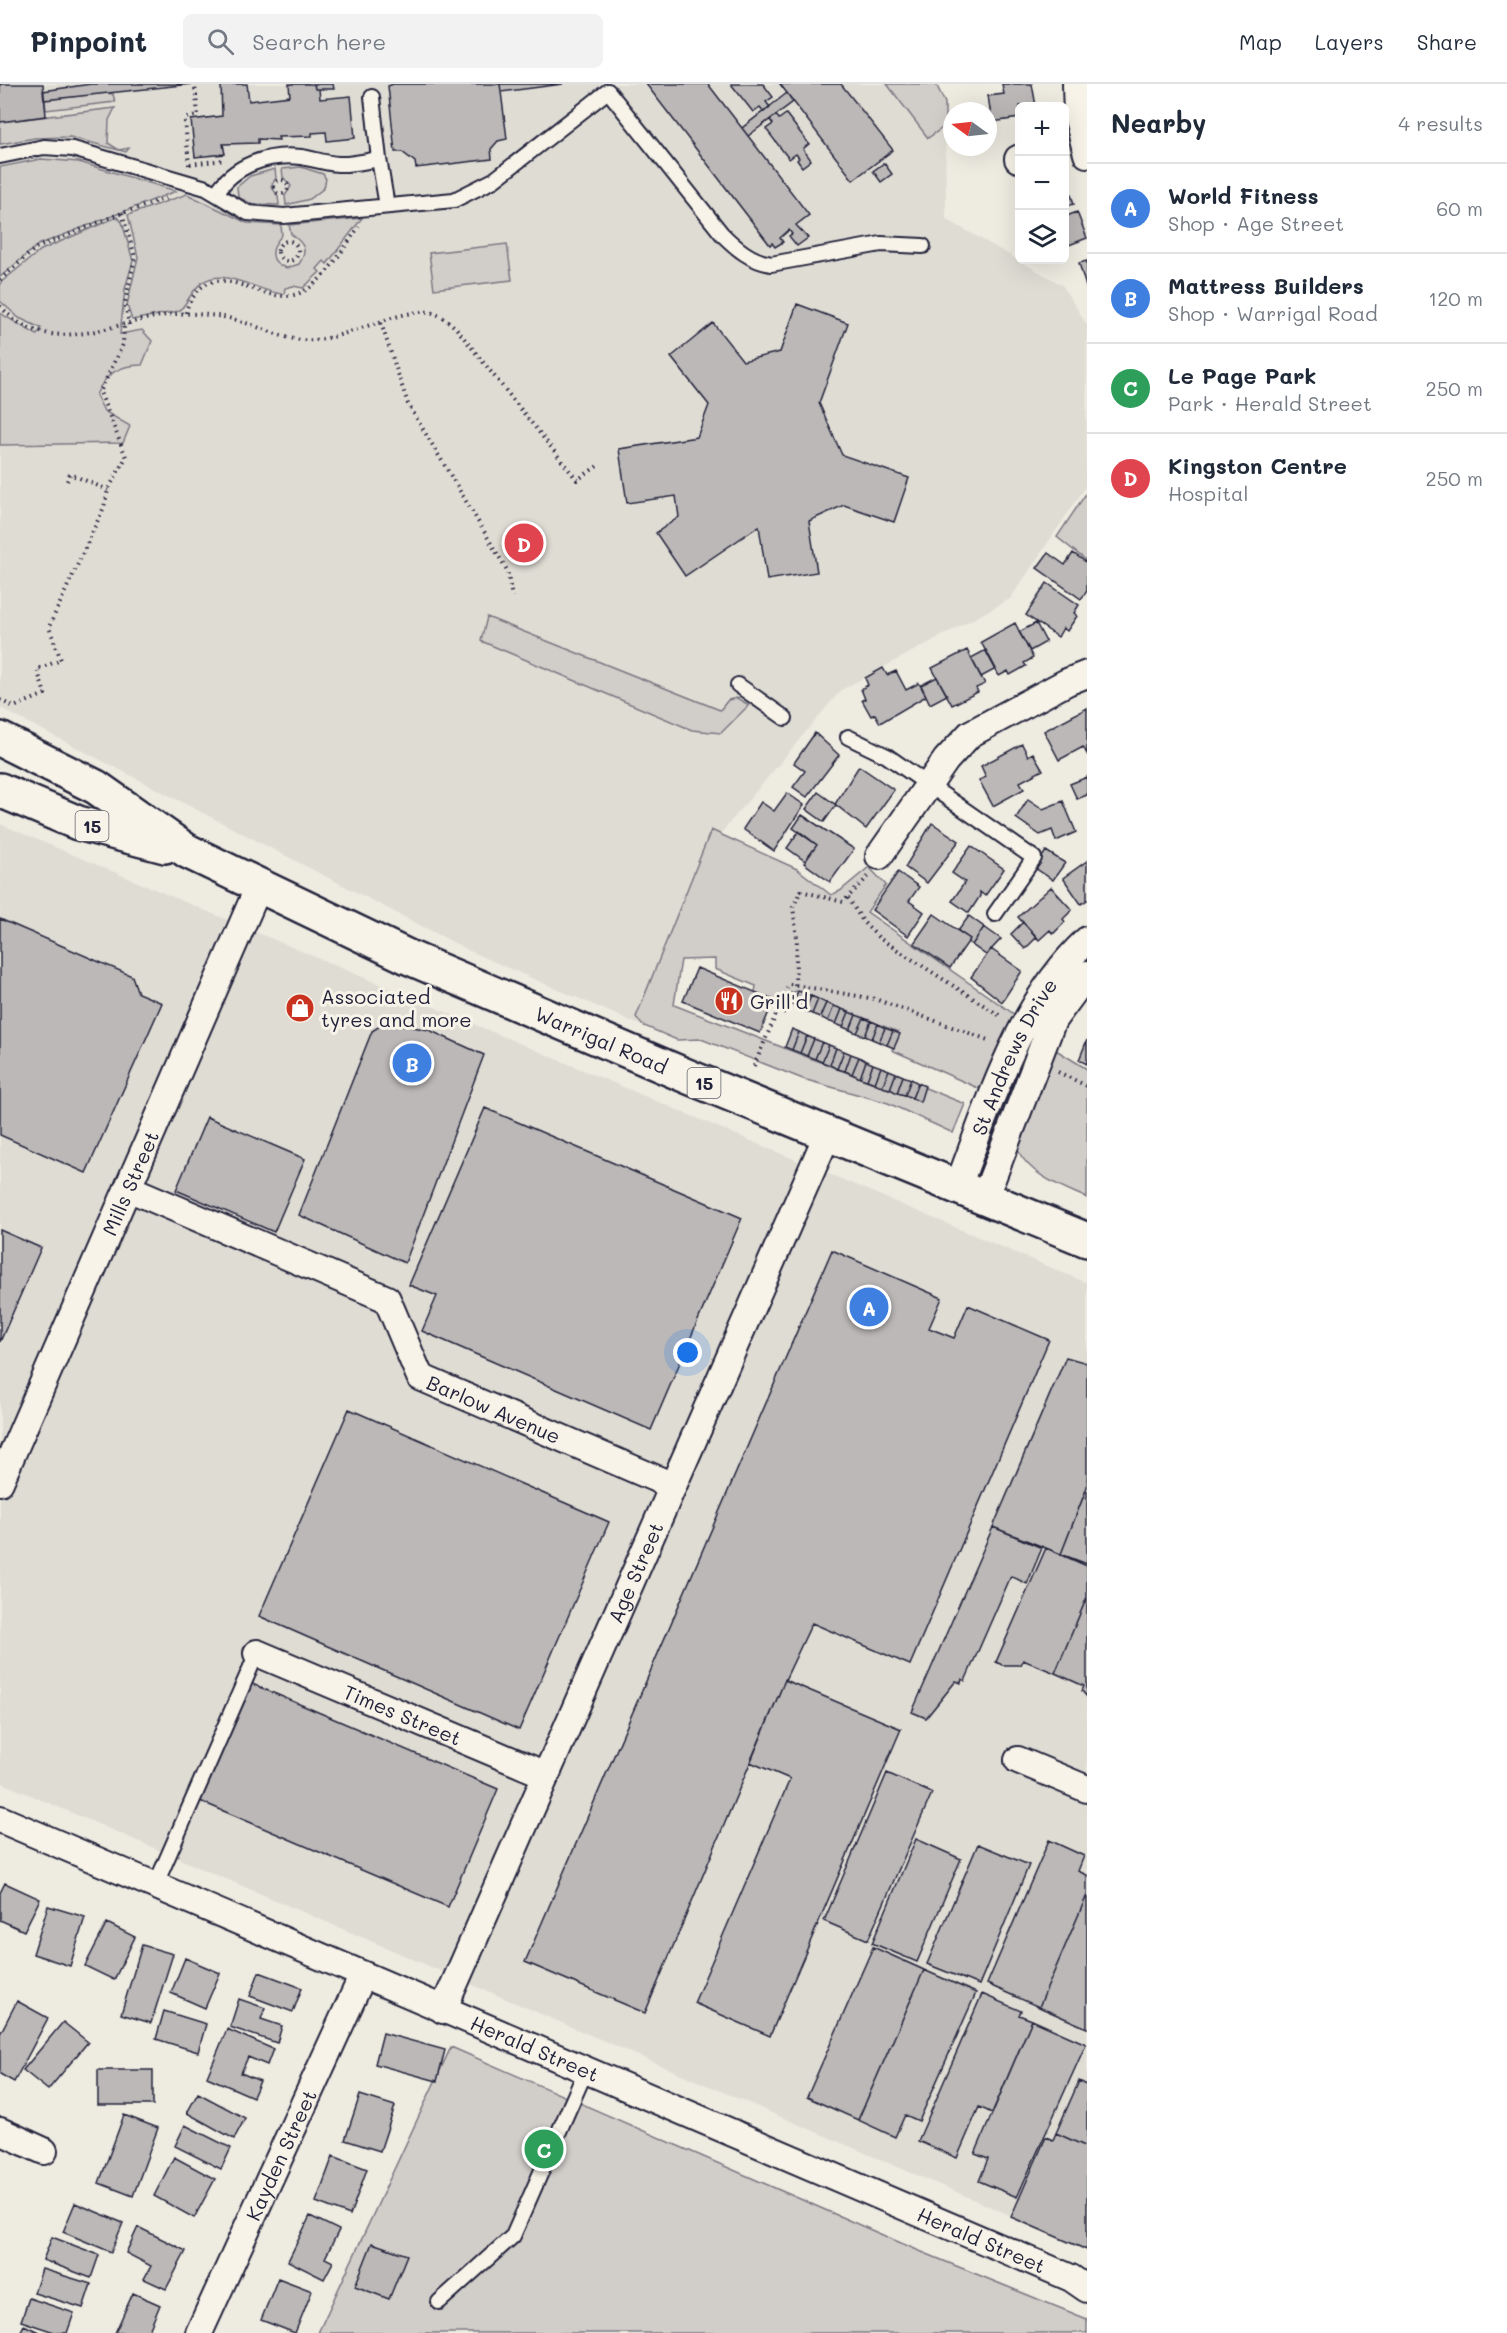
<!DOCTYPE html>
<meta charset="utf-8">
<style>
:root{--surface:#fff;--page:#f2f2f3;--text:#1f2937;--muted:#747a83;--line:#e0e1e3;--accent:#c8321e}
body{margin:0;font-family:Mali,sans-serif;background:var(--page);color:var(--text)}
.controls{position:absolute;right:18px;top:18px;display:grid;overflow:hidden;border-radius:9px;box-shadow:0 6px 24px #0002}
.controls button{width:54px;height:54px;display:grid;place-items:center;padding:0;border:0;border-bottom:2px solid var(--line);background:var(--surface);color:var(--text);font:30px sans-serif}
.compass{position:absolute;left:943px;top:18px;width:54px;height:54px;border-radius:50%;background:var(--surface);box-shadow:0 6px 24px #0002;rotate:285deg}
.you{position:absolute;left:688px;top:1269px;width:21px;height:21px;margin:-15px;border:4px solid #fff;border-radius:50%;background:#1a73e8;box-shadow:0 0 0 9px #1a73e833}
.badge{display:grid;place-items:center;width:39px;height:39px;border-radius:50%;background:var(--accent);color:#fff;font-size:20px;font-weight:700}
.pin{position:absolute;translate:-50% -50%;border:3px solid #fff;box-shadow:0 2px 6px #0006}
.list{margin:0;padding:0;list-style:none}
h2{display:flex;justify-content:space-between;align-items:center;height:78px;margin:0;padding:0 24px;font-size:26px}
h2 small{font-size:20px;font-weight:400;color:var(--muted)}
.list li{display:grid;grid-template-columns:39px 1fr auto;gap:18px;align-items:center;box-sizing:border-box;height:90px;padding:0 24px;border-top:2px solid var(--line)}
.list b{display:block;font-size:22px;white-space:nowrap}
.list p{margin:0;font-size:20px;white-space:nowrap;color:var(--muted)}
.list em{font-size:20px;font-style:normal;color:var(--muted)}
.icon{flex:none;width:33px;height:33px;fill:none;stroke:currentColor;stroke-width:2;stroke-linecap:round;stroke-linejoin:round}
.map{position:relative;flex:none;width:1087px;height:2249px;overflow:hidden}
header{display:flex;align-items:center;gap:36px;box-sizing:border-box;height:84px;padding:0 30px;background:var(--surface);border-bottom:2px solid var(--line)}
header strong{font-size:28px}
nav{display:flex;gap:33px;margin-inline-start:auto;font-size:21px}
.search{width:420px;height:54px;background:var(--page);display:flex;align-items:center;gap:15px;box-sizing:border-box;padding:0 21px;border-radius:9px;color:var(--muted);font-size:22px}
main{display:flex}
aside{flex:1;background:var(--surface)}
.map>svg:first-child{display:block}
.built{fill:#dfdcd4}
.green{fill:#d1cdc9;stroke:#7a7882;stroke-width:1.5}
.building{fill:#bbb8b7;stroke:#22223b;stroke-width:1.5}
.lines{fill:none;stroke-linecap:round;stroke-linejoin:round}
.service-casing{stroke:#22223b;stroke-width:18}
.minor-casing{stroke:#22223b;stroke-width:30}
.trunk-casing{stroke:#22223b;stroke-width:38}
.path{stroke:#22223b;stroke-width:4;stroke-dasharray:1.5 4.5;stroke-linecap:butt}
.service{stroke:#f7f3e8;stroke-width:14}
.minor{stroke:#f7f3e8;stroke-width:26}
.trunk{stroke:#f7f3e8;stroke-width:33}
.labels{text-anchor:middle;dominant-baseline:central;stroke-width:6;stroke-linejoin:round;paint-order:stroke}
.shield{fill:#f7f3e8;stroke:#62616f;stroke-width:1.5}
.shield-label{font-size:18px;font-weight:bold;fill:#22223b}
.poi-label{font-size:20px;fill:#22223b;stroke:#f7f3e8;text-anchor:start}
.street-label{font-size:20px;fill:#22223b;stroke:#f7f3e8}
</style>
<header>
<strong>Pinpoint</strong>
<div class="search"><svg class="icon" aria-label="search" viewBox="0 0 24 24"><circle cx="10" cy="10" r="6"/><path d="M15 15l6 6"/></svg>Search here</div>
<nav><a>Map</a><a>Layers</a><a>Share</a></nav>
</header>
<main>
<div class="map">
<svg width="1087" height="2249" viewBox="0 0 1087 2249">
<rect width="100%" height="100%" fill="#eeebe1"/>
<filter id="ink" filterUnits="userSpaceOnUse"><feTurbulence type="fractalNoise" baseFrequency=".0167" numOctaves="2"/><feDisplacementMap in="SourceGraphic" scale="12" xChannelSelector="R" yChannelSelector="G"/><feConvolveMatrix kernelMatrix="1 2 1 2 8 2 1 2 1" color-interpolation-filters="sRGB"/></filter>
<g filter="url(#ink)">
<!-- built -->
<path class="built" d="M0 0H936L945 19 946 135 1062 201 1087 241 1086 402 1010 515 841 606 721 749 640 941 474 869 0 624Z
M0 740 1087 1199V2164L0 1698Z"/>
<!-- green -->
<path class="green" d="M887 0H936L945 19V42L928 54Z
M105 9 113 10 115 18 46 26 45 16Z
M115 24 109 36 108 59 119 66 129 64 126 68 70 53 35 54 0 60V38Z
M41 75 79 78 176 107 38 161 0 193V83Z
M301 83 323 90 326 95 324 104 310 115 286 121 285 112 291 102 283 93 282 85Z
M275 85 276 94 271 102 278 112 279 121 252 120 238 113 237 103 250 92Z
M187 110 247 139 281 141 282 151C271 163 267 178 287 184L299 180C309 165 303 159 291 150L289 141 362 134 327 180 324 177 317 185 320 188 303 204 293 202 285 204 284 210C259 209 226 183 203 198 192 205 188 219 179 227L132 236 127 221 138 173 128 131Z
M117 133 122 138 133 177 125 205 120 250 142 246 152 257 142 281C119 281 105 290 96 311L104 327 130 342 123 359 0 361V229L37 251 41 244 19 234 0 217V199L41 166Z
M507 160 512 196 434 205 429 169Z
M1087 408V477L1057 453Z
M487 533 720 626 728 616 737 614 749 621 721 649 692 646 481 557Z
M711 746 797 785 831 811 840 807 869 783 886 801 867 828 1021 935 987 1008 892 966 898 948 796 907 774 916 755 908 756 902 715 885V875L681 876 674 921 917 1016 923 1003 965 1020 953 1049 888 1019 803 995 701 955 677 956 642 941 636 933Z
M1051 963 1087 985V1114C1063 1103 1029 1091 1018 1066Z
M451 1963 917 2166 1087 2235V2249H318Z"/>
<!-- building -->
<path class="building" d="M0 0H43L46 32 0 38Z
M91 0H192L44 16 43 7Z
M221 0H247L249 17 290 12 289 0H314L315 5H319L320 15 351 12 355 54 327 57 326 48 312 49V52L278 53 279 56 258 55V59L223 60 225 70 195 73 191 36 222 32Z
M314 0H333L334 5H315Z
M393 0H500L507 55 498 57 491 65 492 75 416 84 415 78 402 68H395L388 2Z
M500 0H563L501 8Z
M646 0H708L809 131 796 141 808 154 797 162 789 152 792 150 789 146 780 154 783 158 775 163 772 159 770 161Z
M731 0H763L773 13 766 18 770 23 764 28 760 23 753 28Z
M780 0H841L893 66 853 96Z
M1002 0H1032L1036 22H1020V34L992 38 988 12 1004 10Z
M787 9 793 18 748 52 742 44Z
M786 30 809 60 803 65 811 76 802 83 797 76 799 74 796 70 789 75 766 45 773 40 770 36 776 31 779 35Z
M884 79 892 90 881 98 873 87Z
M1064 88 1074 120 1064 123Z
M1077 128 1087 154 1064 163V133Z
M1087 177V206L1079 179Z
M797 220 848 239 819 319 842 371 909 394 894 438 844 421 809 437 817 488 767 496 759 442 685 492 656 449 679 433 676 412 627 419 619 365 697 353 709 321 671 273 713 239 743 277 780 268Z
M1048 469 1065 481 1073 469 1087 479V507L1081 515 1037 484Z
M1047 499 1079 521 1074 529 1077 532 1067 547 1063 544 1058 553 1026 531Z
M1015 539 1033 574 1024 579 1026 582 1010 591 1008 587 999 592 981 558Z
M1036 539 1046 558 1030 567 1019 548Z
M967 566 985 600 976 604 978 608 952 621 932 584Z
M986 566 996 585 981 593 971 574Z
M883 584 887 591 896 587 906 606 919 599 926 612 880 639 875 630 871 632 862 616 865 615 861 605 868 601 865 594Z
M937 593 947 611 930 620 921 601Z
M1087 624V670L1083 663 1059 676 1044 647Z
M815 649 839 671 807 713 793 703 805 687 794 679Z
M1022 660 1028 672 1033 669 1043 686 1020 698 1024 705 993 722 979 696 986 693 981 682Z
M859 682 894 706 866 745 835 720Z
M1087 693V711L1077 715 1070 700Z
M818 708 836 721 824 738 806 725Z
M787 709 804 721 774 767 743 745 761 718 774 727Z
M1028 715 1043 725 1063 717 1076 748 1056 757 1052 746 1040 751 1016 734Z
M802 731 854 765 830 798 804 779 817 761 793 744Z
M932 739 959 757 927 799 905 783Z
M799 747 817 761 805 777 787 764Z
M971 762 1004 785 985 812 980 808V812L969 829 952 817 965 798 952 789Z
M1046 767 1065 779 1053 796 1035 784Z
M1087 777V816L1081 820 1063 794Z
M898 788 919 803 909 817 924 828 908 852 872 826Z
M1051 803 1072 826 1063 835 1065 838 1053 850 1050 846 1039 856 1018 833Z
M934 830 970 855 950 884 914 859Z
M969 832 984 843 972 861 968 858 970 855 958 847Z
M0 835 132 892 138 909 162 919 86 1089 0 1051Z
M1023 838 1037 853 1025 865 1011 850Z
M984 843 1001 855 986 871 972 861Z
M991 865 1022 887 1002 918 971 893Z
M697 884 774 916 760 949 683 917Z
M798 907 804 909 798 924 792 921Z
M804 909 811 912 805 927 798 924Z
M811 912 818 915 812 930 805 927Z
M818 915 826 919 820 933 812 930Z
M826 919 834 922 828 937 820 933Z
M834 922 842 925 836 940 828 937Z
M842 925 849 928 843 943 836 940Z
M849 928 856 931 850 946 843 943Z
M856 931 864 934 857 949 850 946Z
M864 934 871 937 865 952 857 949Z
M871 937 878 940 872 955 865 952Z
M386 938 429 946 484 971 405 1179 299 1131 372 947Z
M878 940 885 944 879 958 872 955Z
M885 944 893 947 887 961 879 958Z
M792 945 799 948 792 966 785 963Z
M893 947 900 950 894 964 887 961Z
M799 948 807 952 800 969 792 966Z
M807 952 814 955 807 972 800 969Z
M814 955 822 958 815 975 807 972Z
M1087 956V980L1079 976Z
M822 958 829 961 822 978 815 975Z
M829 961 836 964 830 981 822 978Z
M836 964 844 967 837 985 830 981Z
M844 967 851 970 845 987 837 985Z
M851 970 859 973 852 990 845 987Z
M859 973 866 977 860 994 852 990Z
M866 977 873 980 867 996 860 994Z
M873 980 881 983 875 999 867 996Z
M881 983 889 986 882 1003 875 999Z
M889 986 896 989 890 1005 882 1003Z
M896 989 903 992 897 1009 890 1005Z
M903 992 911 995 905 1011 897 1009Z
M911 995 918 999 912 1014 905 1011Z
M918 999 925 1002 920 1018 912 1014Z
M485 1024 742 1134 651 1346 422 1247 437 1212 409 1201Z
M207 1033 305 1075 274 1148 176 1106Z
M0 1146 41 1164 0 1258Z
M832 1166 942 1214 929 1244 954 1254 968 1221 1049 1256 910 1581 812 1539 785 1596 645 1929 525 1878Z
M1066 1273 1087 1279V1403L1061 1470 993 1443Z
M349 1325 609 1438 519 1646 259 1532Z
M1086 1406 1087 1407V1480L1061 1470Z
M993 1443 1042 1464 1027 1500 1011 1492 965 1597 962 1595 961 1599 956 1597 926 1634 912 1628Z
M1046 1464 1087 1482V1513L1055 1589 1023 1576 1021 1581H1002L996 1578Z
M1087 1513V1613L1082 1607 1084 1602 1055 1589Z
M785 1596 901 1645 770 1952 694 1919 790 1695 750 1678Z
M250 1599 498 1705 448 1823 200 1717Z
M887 1689 932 1709 868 1856 824 1837Z
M916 1755 961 1775 917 1878 872 1859Z
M1049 1756 1084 1772 1078 1787 1087 1791V1811L1039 1923 987 1900Z
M978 1760 1029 1781 979 1901 927 1880Z
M5 1799 40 1815 24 1847 0 1836V1809Z
M1087 1811V1944L1039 1923Z
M48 1822 85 1833 70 1882 33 1870Z
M107 1839 135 1853 114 1896 85 1882Z
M142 1861 173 1870 151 1939 121 1930Z
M873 1863 924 1886 858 2036 807 2013Z
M185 1874 220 1889 205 1924 171 1909Z
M924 1886 976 1909 919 2037 905 2031 895 2053 858 2036Z
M259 1888 302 1904 293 1928 250 1912Z
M982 1910 1021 1927 1019 1931 1032 1936 992 2029 979 2023 957 2074 918 2057Z
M239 1915 265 1924 261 1935 282 1942 277 1959 230 1943Z
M17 1917 48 1934 14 1998 0 1990V1950Z
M164 1927 206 1940 198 1968 156 1955Z
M1032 1936 1086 1960 1017 2113 979 2097 988 2075 975 2070Z
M63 1938 88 1958 48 2006 23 1986Z
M227 1945 273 1965 267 1981 248 1973 241 1989 260 1997 253 2013 207 1993Z
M383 1949 445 1966 437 1997 375 1980Z
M98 1986H153V2021H98Z
M1079 1997 1087 2001V2063L1056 2049Z
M198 2009 245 2034 234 2055 187 2029Z
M360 2011 395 2022 380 2067 345 2056Z
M124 2031 158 2044 133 2112 99 2099Z
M185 2041 231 2064 221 2085 175 2062Z
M1056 2049 1087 2063V2166L1011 2133 1046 2053 1053 2056Z
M333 2072 367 2085 350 2131 316 2118Z
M174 2073 215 2095 194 2134 154 2112Z
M75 2119 123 2139 111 2168 63 2148Z
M310 2132 339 2146 325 2174 333 2178 324 2195 288 2177Z
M138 2143 186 2167 166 2205 144 2195 151 2182 126 2169Z
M52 2153 99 2171 91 2194 43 2176Z
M372 2159 407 2171 389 2215 355 2202Z
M42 2185 91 2200 83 2224 34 2209Z
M278 2194 312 2207 295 2249 261 2236Z
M133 2209 160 2221 148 2249H115Z
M29 2214 74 2229 67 2249H57L21 2237Z
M24 2241 41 2249H20Z"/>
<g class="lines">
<!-- service casing -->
<g class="service-casing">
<path id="service" d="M372 13 379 75
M0 72 44 63 73 65 206 104 248 129 284 132 454 116 494 96 608 7 722 150C736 164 751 177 771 180L881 160 923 162
M216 110C233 81 269 69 301 73 314 75 325 79 338 80 352 81 366 77 379 75L387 122
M738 601 785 634
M848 653 887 672 1034 774 995 830
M155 1802 257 1569
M439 2218 513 2152 586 1986"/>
</g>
<!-- minor casing -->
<g class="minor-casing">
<g id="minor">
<path d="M1076 0 1077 31 1087 70"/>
<path d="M1018 75 1020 74"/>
<path d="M879 772 946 676 970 650 1067 598 1087 590"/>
<path id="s1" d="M958 1102C990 1019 1020 918 1087 856"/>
<path id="s2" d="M128 1104 387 1215 420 1293 673 1402"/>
<path d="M985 1113 1053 936 1087 890"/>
<path id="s3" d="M0 1398 259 802"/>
<path id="s4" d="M257 1569 546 1691"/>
<path d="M1018 1676 1087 1705"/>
<path id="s5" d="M0 1735 1071 2194 1087 2205"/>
<path id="s6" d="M443 1926 828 1049"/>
<path d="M0 2047 44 2067"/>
<path id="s7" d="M199 2249 363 1891"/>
</g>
</g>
<!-- trunk casing -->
<g class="trunk-casing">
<g id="trunk">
<path id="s8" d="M0 655 96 703 187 767 408 873 689 993 1087 1156"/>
<path d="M0 706 78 739 165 762"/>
</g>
</g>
<!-- path -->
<path class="path" d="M190 80 224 76
M189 81 185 38 187 34 198 31 195 2
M274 103a7 7 0 1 1 14 0a7 7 0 1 1-14 0Z
M122 129 135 173 125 219 129 241
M278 167a10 10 0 1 1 20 0a10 10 0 1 1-20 0Z
M0 196 36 164 114 132 170 113
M0 222C56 285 130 224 195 230 210 231 225 232 239 237 263 243 289 259 314 256 347 254 400 225 429 228 440 230 448 237 456 244L577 396 599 381
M186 229C187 221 191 216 196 209 222 175 264 224 300 209 325 198 343 164 359 143
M381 239 408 320 507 486 512 513
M67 397 70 390 108 406
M0 616 14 623 45 610 37 585 61 576 49 543 104 423 108 406 126 373 100 308 123 260 124 242
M848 814 864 839 879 854 1002 933
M795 901 797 854 793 823 801 807 843 818 869 792
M778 926 789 930
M754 982 789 900 875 915 991 957
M1058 988 1087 1002"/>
<!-- service -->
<use href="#service" class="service"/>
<!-- minor -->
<use href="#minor" class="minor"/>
<!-- trunk -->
<use href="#trunk" class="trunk"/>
</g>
</g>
<!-- icons -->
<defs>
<g id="restaurant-disc" transform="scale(1.5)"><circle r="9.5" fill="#c8321e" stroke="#f7f3e8"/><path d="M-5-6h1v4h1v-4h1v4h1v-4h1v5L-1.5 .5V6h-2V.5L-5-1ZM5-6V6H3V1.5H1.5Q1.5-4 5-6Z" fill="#fff"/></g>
<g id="shop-disc" transform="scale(1.5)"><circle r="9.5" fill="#c8321e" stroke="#f7f3e8"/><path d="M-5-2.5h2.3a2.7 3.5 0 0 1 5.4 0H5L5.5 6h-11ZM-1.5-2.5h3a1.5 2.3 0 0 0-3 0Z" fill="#fff"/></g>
</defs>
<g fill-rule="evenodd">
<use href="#restaurant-disc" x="729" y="917"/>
<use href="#shop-disc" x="300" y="924"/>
</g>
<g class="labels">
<!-- shield labels -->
<g class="shield">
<rect x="75.5" y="727" width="33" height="30" rx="4.5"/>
<rect x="687.5" y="984" width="33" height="30" rx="4.5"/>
</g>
<g class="shield-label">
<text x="92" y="742">15</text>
<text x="704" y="999">15</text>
</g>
<!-- poi labels -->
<g class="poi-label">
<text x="321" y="912">Associated<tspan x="321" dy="23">tyres and more</tspan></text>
<text x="750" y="917">Grill'd</text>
</g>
<!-- street labels -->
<g class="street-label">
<text stroke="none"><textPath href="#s8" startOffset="674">Warrigal Road</textPath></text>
<text stroke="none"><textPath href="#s1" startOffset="141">St Andrews Drive</textPath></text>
<text stroke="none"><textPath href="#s3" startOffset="326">Mills Street</textPath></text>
<text stroke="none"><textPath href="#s2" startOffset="447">Barlow Avenue</textPath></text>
<text stroke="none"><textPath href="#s6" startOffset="478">Age Street</textPath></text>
<text stroke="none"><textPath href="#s4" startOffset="158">Times Street</textPath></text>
<text stroke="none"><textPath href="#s5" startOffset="582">Herald Street</textPath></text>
<text stroke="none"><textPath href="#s7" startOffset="196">Kayden Street</textPath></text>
<text stroke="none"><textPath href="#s5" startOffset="1068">Herald Street</textPath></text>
</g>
</g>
</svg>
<div class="controls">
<button>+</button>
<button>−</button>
<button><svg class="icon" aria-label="layers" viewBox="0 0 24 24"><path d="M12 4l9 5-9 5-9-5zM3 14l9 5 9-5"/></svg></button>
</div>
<svg class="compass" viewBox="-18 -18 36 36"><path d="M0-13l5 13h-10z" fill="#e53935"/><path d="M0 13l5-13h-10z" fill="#747a83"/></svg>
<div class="you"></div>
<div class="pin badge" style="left:869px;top:1223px;background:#3f7fe0">A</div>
<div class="pin badge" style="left:412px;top:979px;background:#3f7fe0">B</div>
<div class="pin badge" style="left:544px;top:2065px;background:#2e9e5b">C</div>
<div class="pin badge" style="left:524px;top:459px;background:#e0444e">D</div>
</div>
<aside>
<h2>Nearby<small>4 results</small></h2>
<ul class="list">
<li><span class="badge" style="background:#3f7fe0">A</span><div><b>World Fitness</b><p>Shop · Age Street</p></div><em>60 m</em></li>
<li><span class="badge" style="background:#3f7fe0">B</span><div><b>Mattress Builders</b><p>Shop · Warrigal Road</p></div><em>120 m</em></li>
<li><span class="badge" style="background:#2e9e5b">C</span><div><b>Le Page Park</b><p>Park · Herald Street</p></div><em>250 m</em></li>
<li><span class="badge" style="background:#e0444e">D</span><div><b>Kingston Centre</b><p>Hospital</p></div><em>250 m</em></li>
</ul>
</aside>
</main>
